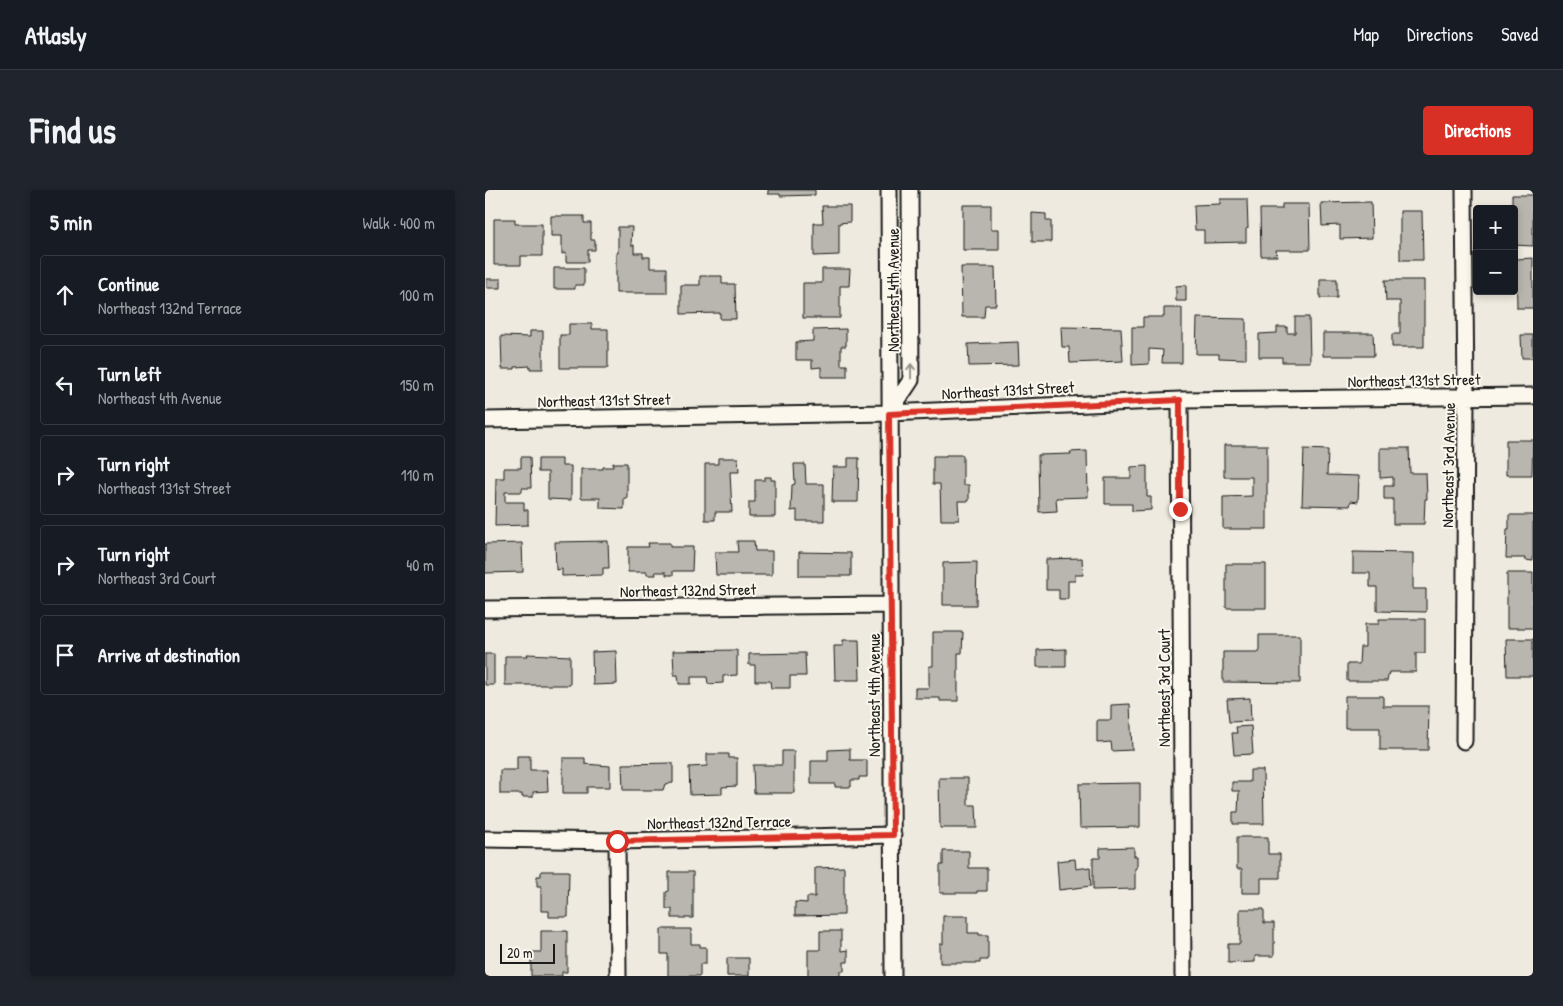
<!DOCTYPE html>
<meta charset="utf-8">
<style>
:root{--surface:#171b24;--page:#20242c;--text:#f1f3f6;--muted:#9ea1a6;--line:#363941;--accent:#d93025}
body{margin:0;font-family:"Patrick Hand",sans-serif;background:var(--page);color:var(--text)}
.controls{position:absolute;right:15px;top:15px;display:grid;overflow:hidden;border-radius:5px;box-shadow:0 2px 8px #0003}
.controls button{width:45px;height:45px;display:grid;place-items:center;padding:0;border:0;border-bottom:1px solid var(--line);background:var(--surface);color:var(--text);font:25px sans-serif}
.scale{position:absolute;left:15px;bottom:12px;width:55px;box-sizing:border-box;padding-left:5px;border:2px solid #1c1c1c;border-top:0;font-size:14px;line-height:18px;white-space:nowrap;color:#1c1c1c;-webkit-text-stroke:4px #fbf7ec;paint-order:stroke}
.stop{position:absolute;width:15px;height:15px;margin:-11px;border:4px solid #d93025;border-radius:50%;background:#fff}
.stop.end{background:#d93025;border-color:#fff;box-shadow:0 1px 5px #0008}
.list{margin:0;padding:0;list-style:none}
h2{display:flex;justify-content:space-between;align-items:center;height:65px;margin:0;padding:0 20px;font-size:21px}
h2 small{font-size:16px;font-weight:400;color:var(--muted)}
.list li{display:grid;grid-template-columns:32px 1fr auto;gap:15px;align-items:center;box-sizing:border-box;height:80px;margin:0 10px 10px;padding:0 10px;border:1px solid var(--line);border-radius:5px}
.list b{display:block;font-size:19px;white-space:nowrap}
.list p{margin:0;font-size:16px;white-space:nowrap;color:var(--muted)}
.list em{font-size:16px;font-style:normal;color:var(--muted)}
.icon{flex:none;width:28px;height:28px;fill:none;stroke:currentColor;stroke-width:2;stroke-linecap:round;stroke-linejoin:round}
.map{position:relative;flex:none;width:1048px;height:786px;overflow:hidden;border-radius:5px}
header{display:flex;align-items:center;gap:30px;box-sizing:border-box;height:70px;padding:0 25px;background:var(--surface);border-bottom:1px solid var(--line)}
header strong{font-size:24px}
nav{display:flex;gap:28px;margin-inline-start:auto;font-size:18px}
.intro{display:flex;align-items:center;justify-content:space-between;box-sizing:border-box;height:120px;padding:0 30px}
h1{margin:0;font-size:35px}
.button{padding:12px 22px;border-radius:5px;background:var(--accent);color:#fff;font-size:18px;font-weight:700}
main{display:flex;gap:30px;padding:0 30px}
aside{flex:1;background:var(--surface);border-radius:5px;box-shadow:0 2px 8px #0003}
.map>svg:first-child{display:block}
.building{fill:#b9b6af;stroke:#1c1c1c}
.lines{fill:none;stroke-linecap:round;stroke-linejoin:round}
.minor-casing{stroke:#1c1c1c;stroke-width:19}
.minor{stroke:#fbf7ec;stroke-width:15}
.oneway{stroke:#97948e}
.route{stroke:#d93025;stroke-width:6}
.labels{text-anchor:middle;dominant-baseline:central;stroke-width:4;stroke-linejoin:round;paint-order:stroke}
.street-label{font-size:16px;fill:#1c1c1c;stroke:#fbf7ec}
</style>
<header>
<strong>Atlasly</strong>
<nav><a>Map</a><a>Directions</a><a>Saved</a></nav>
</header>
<div class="intro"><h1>Find us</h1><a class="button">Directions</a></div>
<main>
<aside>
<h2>5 min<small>Walk · 400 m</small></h2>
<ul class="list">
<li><svg class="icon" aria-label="ahead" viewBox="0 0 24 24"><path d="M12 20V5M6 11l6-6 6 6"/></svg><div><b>Continue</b><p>Northeast 132nd Terrace</p></div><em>100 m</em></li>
<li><svg class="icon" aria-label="left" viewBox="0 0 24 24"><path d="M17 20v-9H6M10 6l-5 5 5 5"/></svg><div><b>Turn left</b><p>Northeast 4th Avenue</p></div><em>150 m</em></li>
<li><svg class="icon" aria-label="right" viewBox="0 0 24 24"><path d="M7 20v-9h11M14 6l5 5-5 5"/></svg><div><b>Turn right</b><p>Northeast 131st Street</p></div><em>110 m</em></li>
<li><svg class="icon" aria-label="right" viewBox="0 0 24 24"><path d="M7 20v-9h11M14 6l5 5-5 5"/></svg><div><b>Turn right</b><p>Northeast 3rd Court</p></div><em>40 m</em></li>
<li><svg class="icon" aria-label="arrive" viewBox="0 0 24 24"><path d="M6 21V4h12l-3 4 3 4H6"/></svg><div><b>Arrive at destination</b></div></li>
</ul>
</aside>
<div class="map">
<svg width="1048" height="786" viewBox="0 0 1048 786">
<rect width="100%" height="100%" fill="#eeeadf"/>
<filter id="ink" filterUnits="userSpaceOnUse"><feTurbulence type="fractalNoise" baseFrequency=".02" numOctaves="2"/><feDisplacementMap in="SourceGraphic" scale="10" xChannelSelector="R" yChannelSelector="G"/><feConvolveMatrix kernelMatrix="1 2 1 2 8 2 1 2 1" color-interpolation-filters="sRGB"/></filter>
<g filter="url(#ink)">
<!-- building -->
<path class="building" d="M283 0H330V5L295 6V4H283Z
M1027 5H1048V56L1029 55V19H1027Z
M735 9H762L763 38 761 39V52L719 53V40H710L709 15 735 14Z
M886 12 887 48 855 49V35L837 36 836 13Z
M797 14H824L825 60H791L792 66H776L775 19H797Z
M478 15H506V39H514V60H478Z
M337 16H365V32L354 33V65L329 66V33H338Z
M915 21H937L938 70H915Z
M547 23 561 24V31H566V52H547Z
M66 26H99V33H106V50H110V60H103V72H81V63L77 64V46H66Z
M9 29H30V34H57V66H36V75H9Z
M133 37H147L146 55H149V63H158V67H165V78H182V103H131V63H133Z
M1048 68V118H1032L1031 69Z
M476 77H510L511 115H500L499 127H477Z
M69 78H99V95H90V99H69Z
M337 79H365L364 96H355V128H318V93H337Z
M215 86H237V94H250L251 129H235V123L196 124V95H215Z
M2 89H16V98H2Z
M835 89H852V108H835Z
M900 90H939V157H907V144H915V111H901Z
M701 95V111H691V96Z
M679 118H697V173H677L678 160 664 159V174L647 175V137H658V127H679Z
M810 127H824L825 172H797V167H774V144L792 143V137H802V143H810Z
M712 128 761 129V169L734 168V164H711Z
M84 134H107V139H123V178H75V145H84Z
M576 137 636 138 638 171 585 173 584 157H577Z
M361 139V156H356V175H362V187H336V177L327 178V170H311V152L328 151V140Z
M45 141H58V179H45V176L30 177V179H17L16 146 45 147Z
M838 143H888L889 166H838Z
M1036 145H1048V168H1037Z
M533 152 534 175 484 176 483 154Z
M1021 250H1048L1047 285H1021Z
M739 255H782V339H738V307L767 306V287H739Z
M895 258H924L925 283H941L942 309H940L939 334H908V309H899V296H908V287L895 288Z
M819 259 843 260 842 285 874 286 873 312 866 311 865 316 817 315Z
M602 261 603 307 571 308 572 321 554 322 553 265 586 264 585 262Z
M461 265H478V295H484V311H473L474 330H456L455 294H448V266H461Z
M36 267H45L46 298H37V302H20V312H39V320H43V335L10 336 11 288H19V278H36Z
M233 268H253L254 282H245L247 322H230V330H220V274H233Z
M363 268H374L373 312H347L348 277H363Z
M53 269H77V276H86V310L63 309V282H53Z
M128 273H142V308H139V319L115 318V308H96V279H118V277H128Z
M309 274H320L321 294H339V331H312V320L306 321 307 295 310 294Z
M662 276V307H666V320L647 321V314H620V288H646V277Z
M280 287H286V290H290V327H264V312H270V290H280Z
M1024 325H1048V371L1040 370V368H1021L1022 339H1024Z
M123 351 124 378H118V385L77 386V379L71 380 70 352Z
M252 351H269L270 361H287V385H231L230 362H253Z
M37 353 38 382 0 383V354Z
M163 353H185V357H208L207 381H188V385H181V382H170L171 385H162V382H143V357H164Z
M314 362 366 363V386H314Z
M868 362 928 363V399H941V422L892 421V397H885V383H868Z
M597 368 598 385H590V391H583V409H574V400H561V369Z
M492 372 491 415H458V373Z
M741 374H781V418H741Z
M1022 383H1048V438H1022Z
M894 429H940V463H931V482H904L902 491H862V474H874L875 457H880V434H894Z
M448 442H478L477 463H473V511H455V508H430V498H444V476H448Z
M774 445H815V493L738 492V462H774Z
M1021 449H1048V486H1022Z
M358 450H374L375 490H350L349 456H358Z
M581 459V477H552V460Z
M252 460V485L238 486V493L223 494 222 487H206V494H194L193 485H189L188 461Z
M131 461 132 494 108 495 107 462Z
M320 463 321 486H305V498H286L285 491H270V475H264V464Z
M0 464H9V495H0Z
M42 464 85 466V495H20V466H43Z
M860 506H898V516H944L943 560H895V538H860Z
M765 508 766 531 744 532 742 509Z
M645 514 647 560 627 561 626 552 612 553V530H626V515Z
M766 536 768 564 749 565 747 543H752L751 537Z
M365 559V570H382V587H374V590H366V597H350V594H326V571H343V560Z
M297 561H309V603H269L268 575H297Z
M222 564H244V568H252V596L237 597V604L205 605 204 577 222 576Z
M32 566H45V580H62L63 601 48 602V607H37V604H15V580H32Z
M78 568H100V574L125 576V597H102V603H78Z
M188 573V593L180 594 178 600H138L137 574Z
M765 580H778L779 634H748V622H753L754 601H747V592H765Z
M454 588H483V615H491L492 638H455Z
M655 593V637L595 638 594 594Z
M752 647H783V664H795V688H776V703H757V679H752Z
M649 657V666H652V678H650V699L608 700V668H615V658Z
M458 661H484V678H502V701H492V703H455V675H458Z
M590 669 591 679 605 677 606 696 574 700 572 671Z
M359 677V725L310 726V712L322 713V707H330V678Z
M56 681H84L83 727H64V721H56V696H52V686H56Z
M184 682H208V728H187V719H181V702L184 701Z
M755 719H779V733H789V766H770V772L743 773V754H755Z
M458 726H483V743H494V745H503V770H495V773H455V754H458Z
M176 739H206V754H215V757H221V774H215V786H183V764H176Z
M56 741H82V782H77V786H46V762H56Z
M335 741H356V761L363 760V772H359V781H355V786H323V760H335Z
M242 768H264V786H242Z"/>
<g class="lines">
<!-- minor casing -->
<g class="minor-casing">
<path id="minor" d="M404 0 408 786
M695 210 698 786
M404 223 426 190 425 0
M0 230 404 223 695 210 1048 206
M0 419 406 415
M979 551 981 207 979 0
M0 649 132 651 408 645
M132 651 133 786"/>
</g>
<!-- minor -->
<use href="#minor" class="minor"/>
</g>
<!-- one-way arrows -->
<defs><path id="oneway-shaft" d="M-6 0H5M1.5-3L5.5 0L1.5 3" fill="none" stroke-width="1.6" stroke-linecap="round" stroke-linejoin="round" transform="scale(1.25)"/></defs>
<use class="oneway" href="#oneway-shaft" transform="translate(426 181) rotate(-90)"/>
</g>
<g class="lines" filter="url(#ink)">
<!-- route -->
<path class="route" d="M132 651 408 645 404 224 695 210V319"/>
</g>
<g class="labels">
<!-- street labels -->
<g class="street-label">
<text transform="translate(408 100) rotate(-90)">Northeast 4th Avenue</text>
<text transform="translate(929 190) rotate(-1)">Northeast 131st Street</text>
<text transform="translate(523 200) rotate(-3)">Northeast 131st Street</text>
<text transform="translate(119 210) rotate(-1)">Northeast 131st Street</text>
<text transform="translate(963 275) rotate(-89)">Northeast 3rd Avenue</text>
<text transform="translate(203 400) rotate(-1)">Northeast 132nd Street</text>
<text transform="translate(679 498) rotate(-90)">Northeast 3rd Court</text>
<text transform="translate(389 505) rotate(-90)">Northeast 4th Avenue</text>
<text transform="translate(234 632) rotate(-1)">Northeast 132nd Terrace</text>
</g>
</g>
</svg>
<div class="controls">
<button>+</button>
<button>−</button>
</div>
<div class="scale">20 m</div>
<div class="stop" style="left:132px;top:651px"></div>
<div class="stop end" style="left:695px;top:319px"></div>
</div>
</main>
